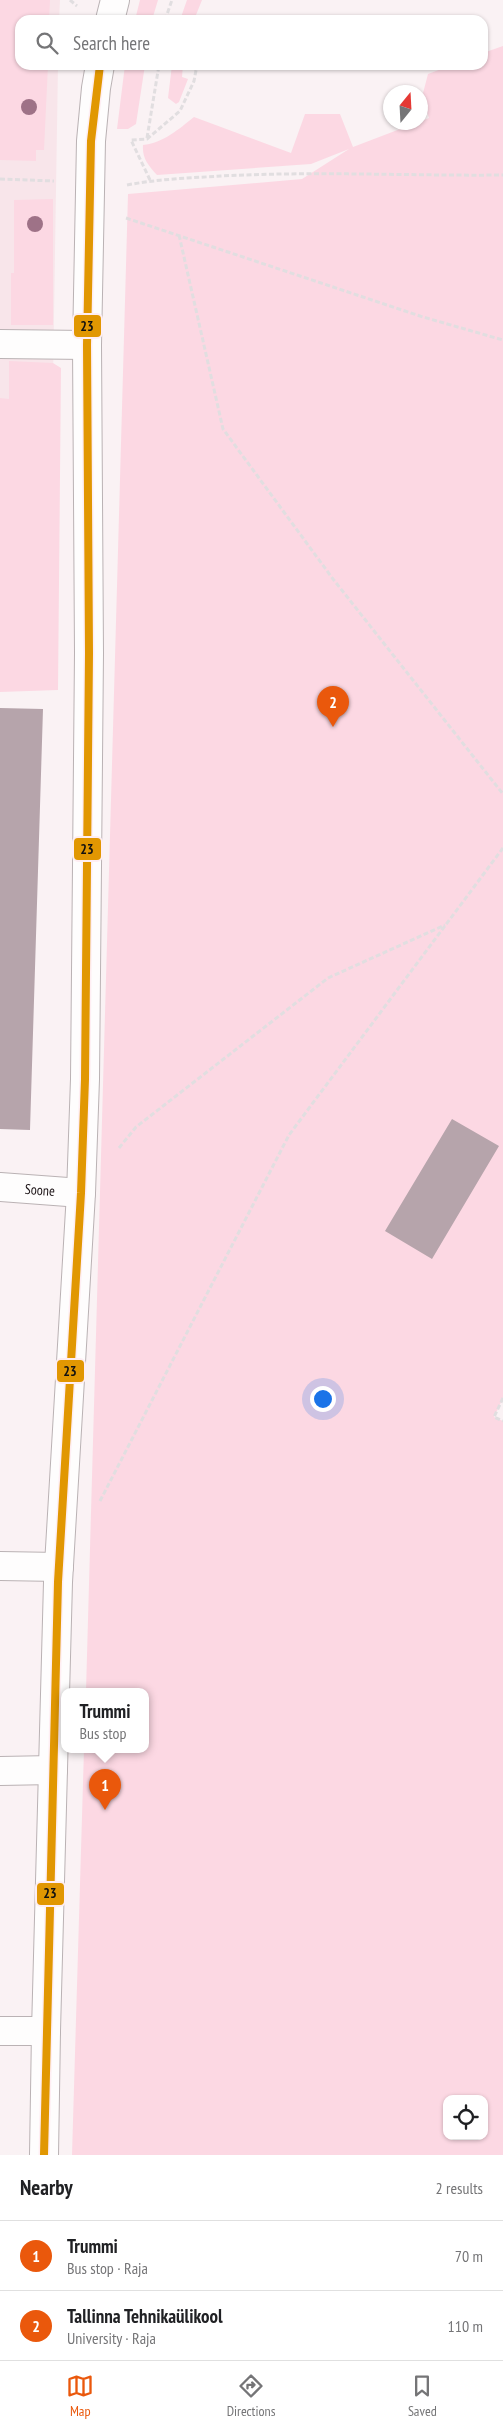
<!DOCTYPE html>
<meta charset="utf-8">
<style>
:root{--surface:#fff;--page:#f6f6f6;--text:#202124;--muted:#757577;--line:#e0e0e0;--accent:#ea580c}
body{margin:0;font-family:"PT Sans Narrow",sans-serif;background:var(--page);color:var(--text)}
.controls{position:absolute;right:15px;bottom:15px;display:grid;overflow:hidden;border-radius:10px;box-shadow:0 1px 4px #0004}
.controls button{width:45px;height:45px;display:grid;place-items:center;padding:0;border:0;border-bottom:1px solid var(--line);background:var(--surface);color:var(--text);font:25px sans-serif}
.compass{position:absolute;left:383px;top:85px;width:45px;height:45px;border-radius:50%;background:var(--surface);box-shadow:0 1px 4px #0004;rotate:18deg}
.you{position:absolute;left:322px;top:1398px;width:18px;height:18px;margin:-12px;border:4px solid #fff;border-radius:50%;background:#1a73e8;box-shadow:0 0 0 8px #1a73e833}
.badge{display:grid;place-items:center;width:32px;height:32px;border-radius:50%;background:var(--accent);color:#fff;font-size:16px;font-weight:700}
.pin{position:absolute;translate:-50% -41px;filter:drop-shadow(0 1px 2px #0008)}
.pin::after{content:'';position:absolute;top:26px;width:18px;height:15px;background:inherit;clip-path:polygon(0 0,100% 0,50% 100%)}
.popup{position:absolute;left:61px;top:1688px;width:88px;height:65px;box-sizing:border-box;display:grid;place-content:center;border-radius:10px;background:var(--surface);filter:drop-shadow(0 1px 4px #0005);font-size:16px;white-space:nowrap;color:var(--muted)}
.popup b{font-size:19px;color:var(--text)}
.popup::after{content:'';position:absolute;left:50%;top:100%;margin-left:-10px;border:10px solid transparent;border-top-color:var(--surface)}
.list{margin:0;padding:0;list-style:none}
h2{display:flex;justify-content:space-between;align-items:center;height:65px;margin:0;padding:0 20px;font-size:21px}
h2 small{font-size:16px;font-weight:400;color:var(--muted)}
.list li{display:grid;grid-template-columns:32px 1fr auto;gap:15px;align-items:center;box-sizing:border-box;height:70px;padding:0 20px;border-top:1px solid var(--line)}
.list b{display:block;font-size:19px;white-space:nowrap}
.list p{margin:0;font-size:16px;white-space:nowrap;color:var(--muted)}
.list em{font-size:16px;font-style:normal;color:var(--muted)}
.icon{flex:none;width:28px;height:28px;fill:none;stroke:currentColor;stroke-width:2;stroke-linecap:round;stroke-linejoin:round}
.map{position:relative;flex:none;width:503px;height:2155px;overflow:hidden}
.search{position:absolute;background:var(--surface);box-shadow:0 1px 4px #0004;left:15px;right:15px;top:15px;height:55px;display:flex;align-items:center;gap:12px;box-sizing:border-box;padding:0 18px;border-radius:15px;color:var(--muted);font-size:19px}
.sheet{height:205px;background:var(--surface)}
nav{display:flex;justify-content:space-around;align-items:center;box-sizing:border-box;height:70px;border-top:1px solid var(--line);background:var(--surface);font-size:14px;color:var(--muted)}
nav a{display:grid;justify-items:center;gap:2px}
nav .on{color:var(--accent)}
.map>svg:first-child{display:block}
.built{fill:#f8e5ea}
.green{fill:#fcd8e3;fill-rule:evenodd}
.building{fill:#b6a4ab}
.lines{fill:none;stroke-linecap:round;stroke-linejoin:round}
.minor-casing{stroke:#bab2b4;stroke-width:30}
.path{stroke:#e1dee0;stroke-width:3;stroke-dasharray:5 2.5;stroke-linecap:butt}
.minor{stroke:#fefdfd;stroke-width:28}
.bus-1-casing{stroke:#feeef3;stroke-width:11}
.bus-1{stroke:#e19702;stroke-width:8}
.tree{fill:#9e7287}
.labels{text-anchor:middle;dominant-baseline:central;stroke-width:4.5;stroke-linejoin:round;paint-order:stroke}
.street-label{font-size:14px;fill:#1b1215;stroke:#feeef3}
.line-badge{stroke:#feeef3;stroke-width:2}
.pale-badge-label{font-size:14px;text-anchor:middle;font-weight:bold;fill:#111}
</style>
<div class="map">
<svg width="503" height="2155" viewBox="0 0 503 2155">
<rect width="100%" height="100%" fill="#faf2f4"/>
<!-- built -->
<path class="built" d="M0 0H60L59 20H20V65H58L53 378 0 404Z"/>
<!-- green -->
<path class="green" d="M0 0H50L49 20H20V65H48L44 150H36V161L0 160Z
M140 0H158L152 20H135Z
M187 0H202L194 20H180Z
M503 46V1398L494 1417 503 1421V2155H72L84 1749H145V1691H86L128 194 302 179 349 149 311 164 157 175C148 165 142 158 143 145 163 143 179 129 194 117L291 153 305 114H340L353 147 429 118 422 97 428 74 452 65H483V53ZM447 2099H484V2136H447Z
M125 65H145L136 124 128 129H117Z
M172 65H183L182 77 188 79 179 102 176 104 168 98Z
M53 199V325H11V273H14V200Z
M9 361 53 363 61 368 58 690 0 692V398L9 399Z"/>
<!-- building -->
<path class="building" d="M0 708 43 709 30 1130 0 1129Z
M452 1119 499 1146 432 1259 385 1231Z"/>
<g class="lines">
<!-- minor casing -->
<g class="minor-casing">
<g id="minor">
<path d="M110 20 115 0"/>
<path d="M0 344 87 345"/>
<path id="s1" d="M0 1187 81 1193"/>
<path d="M0 1566 59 1567"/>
<path d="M0 1771 53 1770"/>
<path d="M0 2031H46"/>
<path d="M44 2155 46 2031 58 1582 81 1193 85 1079 89 653 87 345 91 141 96 88 100 65"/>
</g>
</g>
<!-- path -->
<path class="path" d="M70 0 77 6
M165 20 172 0
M147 138 159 65
M0 179 54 181
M150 180 131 140 147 139 180 111 194 81 197 65
M127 185C158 179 190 178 221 176 315 171 409 176 503 175
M126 218 423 317 503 340
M179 235 223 429 333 579 503 794
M119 1148 136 1127 328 978 445 925
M503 1398 494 1417 503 1421
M100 1501 289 1135 503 848"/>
<!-- minor -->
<use href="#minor" class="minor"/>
<!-- bus-1 casing -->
<g class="bus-1-casing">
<path id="bus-1" d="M44 2155 58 1582 81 1193 85 1079 89 653 87 345 91 141 100 65"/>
</g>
<!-- bus-1 -->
<use href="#bus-1" class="bus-1"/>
</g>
<!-- trees -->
<g class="tree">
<circle cx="29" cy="107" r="8"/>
<circle cx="35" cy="224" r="8"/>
</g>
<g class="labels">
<!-- street labels -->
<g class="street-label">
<text stroke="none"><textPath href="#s1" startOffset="40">Soone</textPath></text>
</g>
</g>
<g class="line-badge">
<rect x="73" y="314" width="29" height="24" rx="5" fill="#e19702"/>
<rect x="73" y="837" width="29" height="24" rx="5" fill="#e19702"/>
<rect x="56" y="1359" width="29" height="24" rx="5" fill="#e19702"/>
<rect x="36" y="1882" width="29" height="24" rx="5" fill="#e19702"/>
</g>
<g class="pale-badge-label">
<text x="87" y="331">23</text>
<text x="87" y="854">23</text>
<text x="70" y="1376">23</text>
<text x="50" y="1898">23</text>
</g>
</svg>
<div class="controls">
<button><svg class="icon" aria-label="locate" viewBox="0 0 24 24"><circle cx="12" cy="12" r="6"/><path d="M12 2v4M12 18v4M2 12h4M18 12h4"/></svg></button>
</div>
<svg class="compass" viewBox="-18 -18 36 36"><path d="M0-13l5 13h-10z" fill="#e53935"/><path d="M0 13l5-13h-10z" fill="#757577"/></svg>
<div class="you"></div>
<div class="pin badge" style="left:105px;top:1810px">1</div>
<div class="popup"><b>Trummi</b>Bus stop</div>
<div class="pin badge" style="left:333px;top:727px">2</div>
<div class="search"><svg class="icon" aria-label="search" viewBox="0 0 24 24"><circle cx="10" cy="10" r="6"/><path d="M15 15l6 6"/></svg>Search here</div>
</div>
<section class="sheet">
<h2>Nearby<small>2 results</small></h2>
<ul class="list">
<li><span class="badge">1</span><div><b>Trummi</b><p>Bus stop · Raja</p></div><em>70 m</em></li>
<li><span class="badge">2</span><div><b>Tallinna Tehnikaülikool</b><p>University · Raja</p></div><em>110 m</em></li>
</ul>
</section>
<nav>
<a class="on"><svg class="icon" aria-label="map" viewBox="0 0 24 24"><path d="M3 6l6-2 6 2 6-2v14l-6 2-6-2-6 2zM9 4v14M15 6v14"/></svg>Map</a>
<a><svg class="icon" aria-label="directions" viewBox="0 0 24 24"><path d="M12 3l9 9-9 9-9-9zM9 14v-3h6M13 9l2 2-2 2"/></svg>Directions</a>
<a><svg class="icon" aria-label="saved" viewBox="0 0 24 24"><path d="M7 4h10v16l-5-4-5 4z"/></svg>Saved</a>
</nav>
